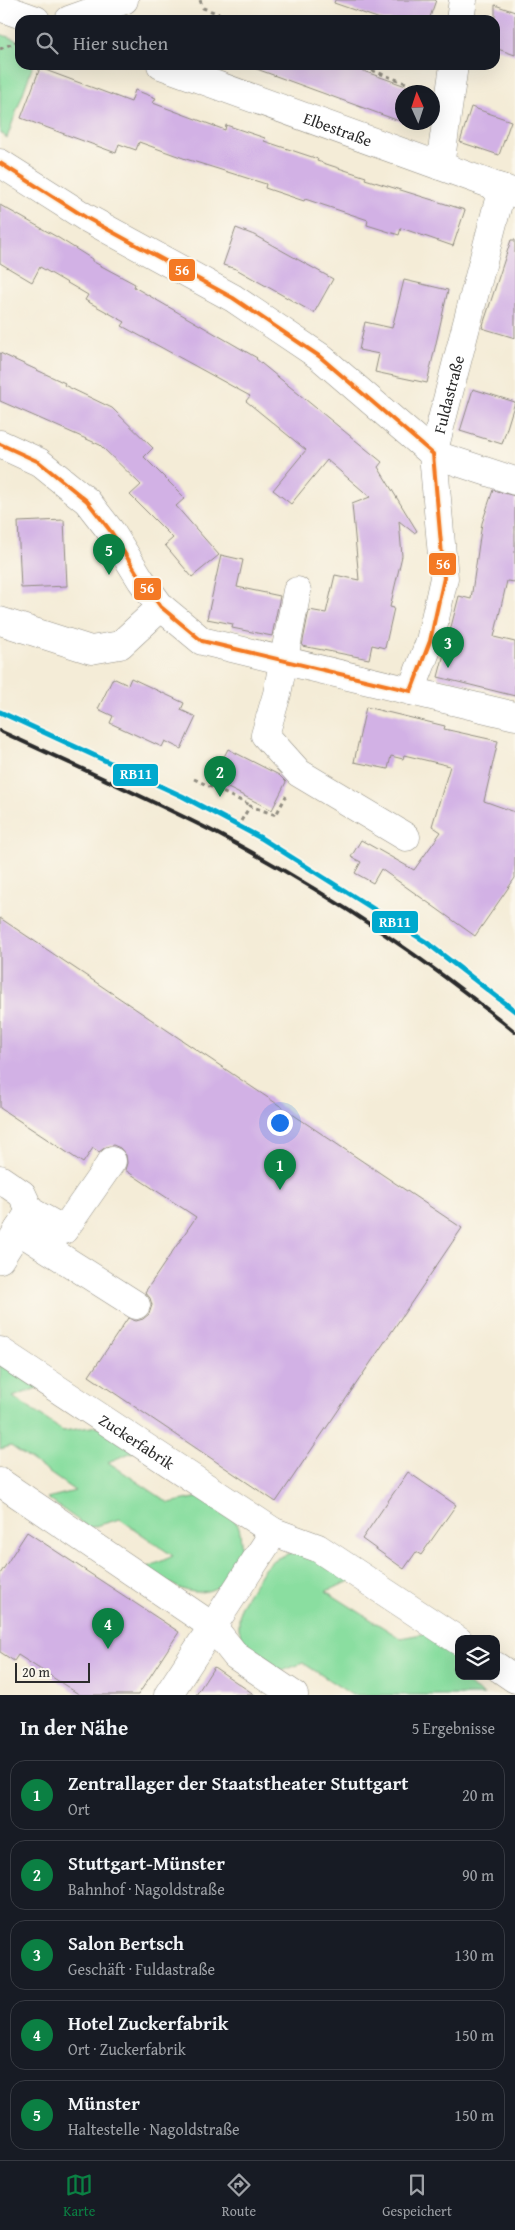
<!DOCTYPE html>
<html lang="de">
<meta charset="utf-8">
<style>
:root{--surface:#171b24;--page:#20242c;--text:#f1f3f6;--muted:#9ea1a6;--line:#363941;--accent:#0b8043}
body{margin:0;font-family:"Gentium Book Plus",serif;background:var(--page);color:var(--text)}
.controls{position:absolute;right:15px;bottom:15px;display:grid;overflow:hidden;border-radius:10px;box-shadow:0 5px 20px #0002}
.controls button{width:45px;height:45px;display:grid;place-items:center;padding:0;border:0;border-bottom:1px solid var(--line);background:var(--surface);color:var(--text);font:25px sans-serif}
.compass{position:absolute;left:395px;top:85px;width:45px;height:45px;border-radius:50%;background:var(--surface);box-shadow:0 5px 20px #0002;rotate:357deg}
.scale{position:absolute;left:15px;bottom:12px;width:75px;box-sizing:border-box;padding-left:5px;border:2px solid #2b2b2b;border-top:0;font-size:14px;line-height:18px;white-space:nowrap;color:#2b2b2b;-webkit-text-stroke:4px #fbf7ec;paint-order:stroke}
.you{position:absolute;left:279px;top:1122px;width:18px;height:18px;margin:-12px;border:4px solid #fff;border-radius:50%;background:#1a73e8;box-shadow:0 0 0 8px #1a73e833}
.badge{display:grid;place-items:center;width:32px;height:32px;border-radius:50%;background:var(--accent);color:#fff;font-size:16px;font-weight:700}
.pin{position:absolute;translate:-50% -41px;filter:drop-shadow(0 1px 2px #0008)}
.pin::after{content:'';position:absolute;top:26px;width:18px;height:15px;background:inherit;clip-path:polygon(0 0,100% 0,50% 100%)}
.list{margin:0;padding:0;list-style:none}
h2{display:flex;justify-content:space-between;align-items:center;height:65px;margin:0;padding:0 20px;font-size:21px}
h2 small{font-size:16px;font-weight:400;color:var(--muted)}
.list li{display:grid;grid-template-columns:32px 1fr auto;gap:15px;align-items:center;box-sizing:border-box;height:70px;margin:0 10px 10px;padding:0 10px;border:1px solid var(--line);border-radius:15px}
.list b{display:block;font-size:19px;white-space:nowrap}
.list p{margin:0;font-size:16px;white-space:nowrap;color:var(--muted)}
.list em{font-size:16px;font-style:normal;color:var(--muted)}
.icon{flex:none;width:28px;height:28px;fill:none;stroke:currentColor;stroke-width:2;stroke-linecap:round;stroke-linejoin:round}
.map{position:relative;flex:none;width:515px;height:1695px;overflow:hidden}
.search{position:absolute;background:var(--surface);box-shadow:0 5px 20px #0002;left:15px;right:15px;top:15px;height:55px;display:flex;align-items:center;gap:12px;box-sizing:border-box;padding:0 18px;border-radius:15px;color:var(--muted);font-size:19px}
.sheet{height:465px;background:var(--surface)}
nav{display:flex;justify-content:space-around;align-items:center;box-sizing:border-box;height:70px;border-top:1px solid var(--line);background:var(--surface);font-size:14px;color:var(--muted)}
nav a{display:grid;justify-items:center;gap:2px}
nav .on{color:var(--accent)}
.map>svg:first-child{display:block}
.green{fill:#8adea0;stroke:#5a8466}
.building{fill:#d2b1e5}
.lines{fill:none;stroke-linecap:round;stroke-linejoin:round}
.minor-casing{stroke:#908c81;stroke-width:29}
.path{stroke:#908c81;stroke-width:3;stroke-dasharray:4 4;stroke-linecap:butt}
.minor{stroke:#fff;stroke-width:28}
.rail{stroke:#2b2b2b;stroke-width:4}
.bus-1-casing{stroke:#fbf7ec;stroke-width:8}
.bus-1{stroke:#f47924;stroke-width:4}
.rail-1-casing{stroke:#fbf7ec;stroke-width:9}
.rail-1{stroke:#00a9ce;stroke-width:5}
.labels{text-anchor:middle;dominant-baseline:central;stroke-width:4.5;stroke-linejoin:round;paint-order:stroke}
.street-label{font-size:16px;fill:#2b2b2b;stroke:#fbf7ec}
.line-badge{stroke:#fbf7ec;stroke-width:2}
.badge-label{font-size:14px;text-anchor:middle;font-weight:bold;fill:#fff}
</style>
<div class="map">
<svg width="515" height="1695" viewBox="0 0 515 1695">
<rect width="100%" height="100%" fill="#fbf7ec"/>
<filter id="ink" filterUnits="userSpaceOnUse"><feTurbulence type="fractalNoise" baseFrequency=".02" numOctaves="2"/><feDisplacementMap in="SourceGraphic" scale="10" xChannelSelector="R" yChannelSelector="G"/><feConvolveMatrix kernelMatrix="1 2 1 2 8 2 1 2 1" color-interpolation-filters="sRGB"/></filter>
<filter id="wash" filterUnits="userSpaceOnUse"><feTurbulence type="fractalNoise" baseFrequency=".0096" numOctaves="4" result="noise"/><feDisplacementMap in="SourceGraphic" scale="20" xChannelSelector="R" yChannelSelector="G"/><feGaussianBlur stdDeviation="1.12" result="paint"/><feColorMatrix in="noise" values="0 0 0 0 0 0 0 0 0 0 0 0 0 0 0 0 0 1.4 0 .05"/><feComposite in="paint" operator="in"/></filter>
<g filter="url(#wash)">
<rect width="100%" height="100%" fill="#f4ecd7"/>
<!-- green -->
<path class="green" d="M0 34 20 41V65H33L7 138 0 132Z
M0 1361 40 1387 13 1397 63 1431 98 1426 135 1451 108 1462 169 1503 205 1496C214 1504 231 1513 237 1524 241 1529 240 1536 241 1542 243 1569 223 1594 194 1592 176 1590 161 1577 146 1568L173 1556 120 1519 89 1528 47 1498 75 1491 11 1446 0 1449Z
M290 1553H306L353 1580 326 1591 400 1638 433 1632 459 1649V1670L450 1673 484 1695H352L303 1663 282 1671 250 1653 239 1629V1620L240 1607 263 1570 273 1560Z"/>
<g id="blocks">
<!-- building -->
<path class="building" d="M335 0H436L429 20H383L334 3Z
M495 5 515 12V55L495 48Z
M254 65H346L423 92H402V122L254 68Z
M40 68 131 102 135 90 156 98 153 103 225 130 226 125 265 138 264 141 318 159 317 161 366 177 365 179 465 210 453 246 401 228 399 235 367 225 368 220 305 199 304 201 265 188 266 184 186 159 139 142 136 150 119 144 116 153 21 118Z
M471 107 511 121 499 155 460 142Z
M0 205 57 237 92 259V261L135 284 134 287 257 358 256 359 382 462 378 467 417 531 414 533 399 521 402 556 390 607 394 608 385 648 372 645 369 659 302 646 309 610 326 613 335 575 359 580 352 504 370 497 327 460 291 504 273 490 306 450 246 401 250 396 122 326 125 322 85 300 88 295 40 267 32 282 0 263Z
M236 228 254 235 333 279 314 313 236 269 223 265Z
M511 240H515V338L482 328Z
M404 280 448 290 427 383 375 372 379 354 359 350 365 322 392 328Z
M0 353 65 383 64 385 112 408 153 448 144 457 185 498 176 506 219 555 192 577 165 545 173 538 130 495 141 485 100 445 0 401Z
M473 389 515 402 502 444 460 431Z
M493 490 515 496V582L507 581 494 637 515 642V696L438 677 459 596 471 599 482 523Z
M64 520 67 586 21 588 18 522Z
M221 555 243 560 237 587 280 596 272 636 232 628 233 624 207 619Z
M113 678 128 685 131 678 184 703 181 710 196 717 181 749 165 741 162 747 110 723 113 716 98 709Z
M366 707 445 726 444 729 498 741 484 801 515 812V878L475 936 381 869 373 883 355 873 361 862 351 857 361 840 414 870 441 832 432 826 450 766 404 755 403 759 391 756 388 769 354 762Z
M228 749 279 775 286 782 272 810 212 780Z
M0 918 462 1228 276 1502 89 1376 128 1318 136 1321 143 1319 149 1314 152 1305 150 1298 145 1292 196 1217 125 1170 127 1163 126 1155 120 1148 113 1145 106 1147 99 1152 93 1148 83 1163 0 1108Z
M408 1472 456 1505 421 1555 416 1552 404 1569 362 1539Z
M27 1532 179 1632 138 1695H80L18 1655 14 1661 0 1652V1574Z
M214 1667 255 1695H196Z"/>
</g>
</g>
<g filter="url(#ink)">
<use href="#blocks" fill-opacity="0" stroke="#908c81" stroke-width="1"/>
<g class="lines">
<!-- minor casing -->
<g class="minor-casing">
<g id="minor">
<path d="M0 7 36 20"/>
<path d="M69 20 124 0"/>
<path d="M460 20 463 0"/>
<path id="s1" d="M161 65 515 193"/>
<path d="M0 163 85 217 233 298 319 356 433 454 515 481"/>
<path d="M440 166 454 65"/>
<path d="M0 444 39 462 87 501 112 533 141 580 161 607 202 641 515 716"/>
<path d="M297 591 277 694 265 735 299 773 406 837"/>
<path d="M0 621 91 650 120 645 161 607"/>
<path id="s2" d="M411 691 430 641 444 578 433 454 502 188"/>
<path d="M0 1179 22 1194 30 1211 0 1259"/>
<path d="M30 1211 64 1230 112 1161"/>
<path d="M18 1230 136 1305"/>
<path id="s3" d="M0 1351 274 1532 318 1548 459 1641"/>
<path d="M0 1482 212 1626 236 1656 294 1695"/>
<path d="M496 1666 515 1679"/>
<path d="M168 1695 274 1532"/>
</g>
</g>
<!-- path -->
<path class="path" d="M200 0 203 8 235 20
M0 49 18 41
M357 65 425 90
M194 779 250 805
M241 821 250 806 276 815 286 796"/>
<!-- minor -->
<use href="#minor" class="minor"/>
<!-- rail -->
<path class="rail" d="M0 731C72 764 145 797 216 833 322 889 423 956 515 1032"/>
<!-- bus-1 casing -->
<g class="bus-1-casing">
<path id="bus-1" d="M0 163 85 217 233 298 319 356 433 454 444 578 430 641 411 691 202 641 161 607 141 580 112 533 87 501 39 462 0 444"/>
</g>
<!-- bus-1 -->
<use href="#bus-1" class="bus-1"/>
<!-- rail-1 casing -->
<g class="rail-1-casing">
<path id="rail-1" d="M0 712 182 796 261 838 426 942 515 1011"/>
</g>
<!-- rail-1 -->
<use href="#rail-1" class="rail-1"/>
</g>
</g>
<g class="labels">
<!-- street labels -->
<g class="street-label">
<text stroke="none"><textPath href="#s1" startOffset="188">Elbestraße</textPath></text>
<text stroke="none"><textPath href="#s2" startOffset="304">Fuldastraße</textPath></text>
<text stroke="none"><textPath href="#s3" startOffset="164">Zuckerfabrik</textPath></text>
</g>
</g>
<g class="line-badge">
<rect x="168" y="258" width="28" height="24" rx="5" fill="#f47924"/>
<rect x="428" y="552" width="29" height="24" rx="5" fill="#f47924"/>
<rect x="133" y="577" width="29" height="24" rx="5" fill="#f47924"/>
<rect x="112" y="763" width="47" height="24" rx="5" fill="#00a9ce"/>
<rect x="371" y="910" width="48" height="24" rx="5" fill="#00a9ce"/>
</g>
<g class="badge-label">
<text x="182" y="275">56</text>
<text x="443" y="569">56</text>
<text x="147" y="593">56</text>
<text x="136" y="779">RB11</text>
<text x="395" y="927">RB11</text>
</g>
</svg>
<div class="controls">
<button><svg class="icon" aria-label="layers" viewBox="0 0 24 24"><path d="M12 4l9 5-9 5-9-5zM3 14l9 5 9-5"/></svg></button>
</div>
<svg class="compass" viewBox="-18 -18 36 36"><path d="M0-13l5 13h-10z" fill="#e53935"/><path d="M0 13l5-13h-10z" fill="#9ea1a6"/></svg>
<div class="scale">20 m</div>
<div class="you"></div>
<div class="pin badge" style="left:280px;top:1190px">1</div>
<div class="pin badge" style="left:220px;top:797px">2</div>
<div class="pin badge" style="left:448px;top:668px">3</div>
<div class="pin badge" style="left:108px;top:1649px">4</div>
<div class="pin badge" style="left:109px;top:575px">5</div>
<div class="search"><svg class="icon" aria-label="search" viewBox="0 0 24 24"><circle cx="10" cy="10" r="6"/><path d="M15 15l6 6"/></svg>Hier suchen</div>
</div>
<section class="sheet">
<h2>In der Nähe<small>5 Ergebnisse</small></h2>
<ul class="list">
<li><span class="badge">1</span><div><b>Zentrallager der Staatstheater Stuttgart</b><p>Ort</p></div><em>20 m</em></li>
<li><span class="badge">2</span><div><b>Stuttgart-Münster</b><p>Bahnhof · Nagoldstraße</p></div><em>90 m</em></li>
<li><span class="badge">3</span><div><b>Salon Bertsch</b><p>Geschäft · Fuldastraße</p></div><em>130 m</em></li>
<li><span class="badge">4</span><div><b>Hotel Zuckerfabrik</b><p>Ort · Zuckerfabrik</p></div><em>150 m</em></li>
<li><span class="badge">5</span><div><b>Münster</b><p>Haltestelle · Nagoldstraße</p></div><em>150 m</em></li>
</ul>
</section>
<nav>
<a class="on"><svg class="icon" aria-label="map" viewBox="0 0 24 24"><path d="M3 6l6-2 6 2 6-2v14l-6 2-6-2-6 2zM9 4v14M15 6v14"/></svg>Karte</a>
<a><svg class="icon" aria-label="directions" viewBox="0 0 24 24"><path d="M12 3l9 9-9 9-9-9zM9 14v-3h6M13 9l2 2-2 2"/></svg>Route</a>
<a><svg class="icon" aria-label="saved" viewBox="0 0 24 24"><path d="M7 4h10v16l-5-4-5 4z"/></svg>Gespeichert</a>
</nav>
